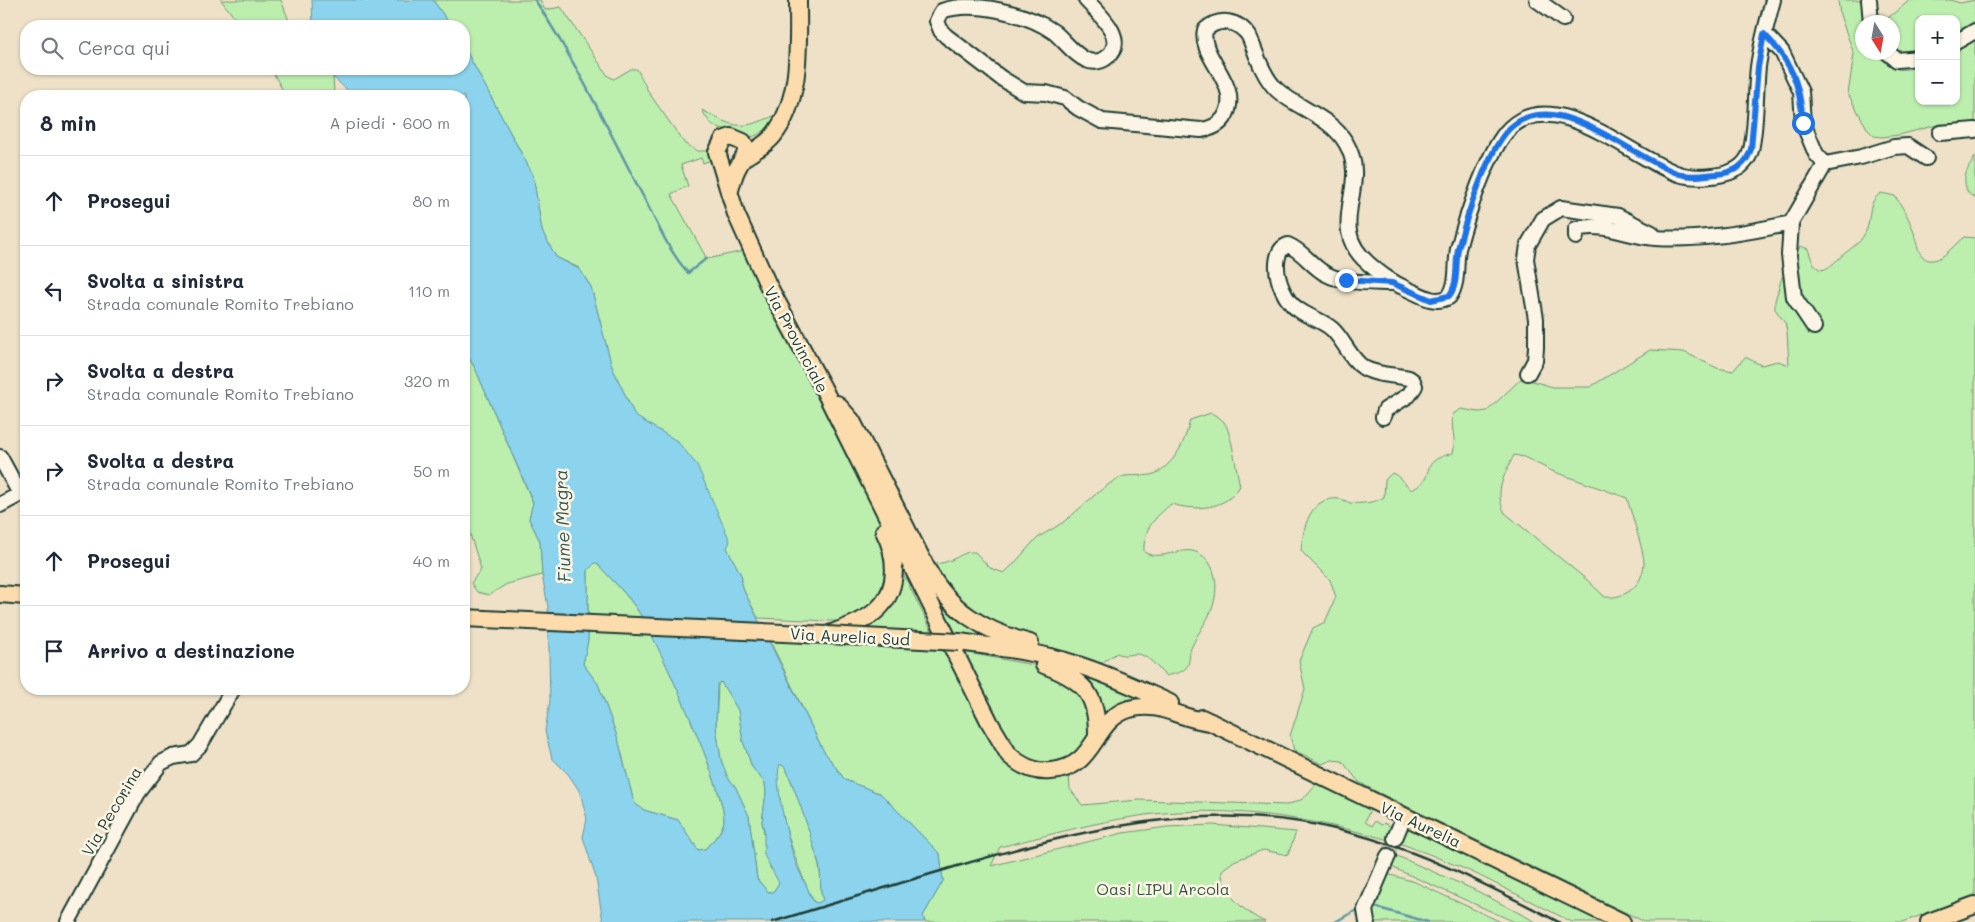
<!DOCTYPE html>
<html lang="it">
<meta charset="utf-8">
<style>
:root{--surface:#fff;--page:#f6f6f7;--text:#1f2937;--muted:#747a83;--line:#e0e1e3}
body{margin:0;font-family:Mali,sans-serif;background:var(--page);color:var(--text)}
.controls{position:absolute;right:15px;top:15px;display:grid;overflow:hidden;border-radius:10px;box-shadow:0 1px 4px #0004}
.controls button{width:45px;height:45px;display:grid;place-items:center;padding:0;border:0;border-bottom:1px solid var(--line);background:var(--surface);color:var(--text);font:25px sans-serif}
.compass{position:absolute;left:1855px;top:15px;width:45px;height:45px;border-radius:50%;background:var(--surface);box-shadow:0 1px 4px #0004;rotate:169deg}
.stop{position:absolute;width:15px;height:15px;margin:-11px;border:4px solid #1a73e8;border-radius:50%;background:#fff}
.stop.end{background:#1a73e8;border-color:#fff;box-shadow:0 1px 5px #0008}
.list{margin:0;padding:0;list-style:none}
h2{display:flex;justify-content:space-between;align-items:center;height:65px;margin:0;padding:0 20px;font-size:21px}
h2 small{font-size:16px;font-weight:400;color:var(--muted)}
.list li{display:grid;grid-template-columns:32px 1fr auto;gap:15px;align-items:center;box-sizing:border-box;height:90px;padding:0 20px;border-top:1px solid var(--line)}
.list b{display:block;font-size:19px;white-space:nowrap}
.list p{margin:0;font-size:16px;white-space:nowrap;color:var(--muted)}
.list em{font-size:16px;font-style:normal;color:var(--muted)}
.icon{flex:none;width:28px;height:28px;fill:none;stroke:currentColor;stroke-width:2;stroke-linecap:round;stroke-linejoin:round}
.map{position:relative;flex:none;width:1975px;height:922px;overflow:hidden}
.search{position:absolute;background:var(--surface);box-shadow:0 1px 4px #0004;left:20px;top:20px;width:450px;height:55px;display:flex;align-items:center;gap:12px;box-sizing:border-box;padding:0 18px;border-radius:20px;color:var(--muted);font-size:19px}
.panel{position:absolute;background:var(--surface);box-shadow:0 1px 4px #0004;left:20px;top:90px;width:450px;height:605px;border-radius:20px}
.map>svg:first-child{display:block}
.green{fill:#bceeae;stroke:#6e9671;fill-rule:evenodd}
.water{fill:#8cd4ee;stroke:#6098a4;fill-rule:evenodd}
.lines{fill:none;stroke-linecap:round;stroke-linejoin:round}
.stream{stroke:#6098a4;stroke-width:2.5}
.minor-tunnel{stroke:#c5c0aa;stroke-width:14;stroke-dasharray:14 7;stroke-linecap:butt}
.minor-casing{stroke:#1f3d34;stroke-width:18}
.major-casing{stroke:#1f3d34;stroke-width:20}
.minor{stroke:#fcf5e5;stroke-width:14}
.major{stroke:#fcdcac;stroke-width:16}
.rail{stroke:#1f3d34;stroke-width:2.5}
.major-bridge-casing{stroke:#1f3d34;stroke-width:20;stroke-linecap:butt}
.major-bridge{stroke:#fcdcac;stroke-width:16}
.route{stroke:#1a73e8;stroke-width:6}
.labels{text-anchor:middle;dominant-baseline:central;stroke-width:5;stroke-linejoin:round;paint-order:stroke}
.street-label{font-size:16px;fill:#1f3d34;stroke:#fcf5e5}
.park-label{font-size:16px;fill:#375846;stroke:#fcf5e5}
.water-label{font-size:18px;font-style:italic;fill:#355b59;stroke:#fcf5e5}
</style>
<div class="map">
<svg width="1975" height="922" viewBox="0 0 1975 922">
<rect width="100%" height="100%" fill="#eee1c7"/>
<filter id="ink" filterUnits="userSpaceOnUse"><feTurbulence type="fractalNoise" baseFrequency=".02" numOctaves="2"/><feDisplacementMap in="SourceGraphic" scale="10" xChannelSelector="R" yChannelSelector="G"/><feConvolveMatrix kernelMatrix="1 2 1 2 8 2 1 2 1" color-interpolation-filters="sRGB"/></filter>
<g filter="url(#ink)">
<!-- green -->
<path class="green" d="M221 0H281L291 26H241Z
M433 0H540L545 10 561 7 608 76 614 79 631 69H637L649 93 685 144 698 151H712L716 158 703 163 701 158 681 165 688 186 671 194 707 259 744 251 887 537 892 582 857 622 758 618 741 585 742 577 727 548 635 416 612 367 591 287 579 268 556 257 542 231 533 175 464 47V26H451Z
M1838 0H1866L1865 22H1862V52L1876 53C1892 70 1896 72 1919 67V101H1956V48L1975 36V128L1966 125 1941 124 1899 135 1882 137 1874 136 1868 130 1848 94 1854 54 1840 15Z
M1910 0H1950L1960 3 1975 0V21L1956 34V19H1919V50C1892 58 1893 44 1892 22H1883Z
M271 69H322L333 75 334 96H286Z
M702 110C736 129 741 130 776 115 770 126 760 138 746 137 743 137 739 133 736 132 717 126 713 131 702 110Z
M1975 157V198L1968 193C1961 177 1967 170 1975 157Z
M1881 193 1895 196C1901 205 1908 216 1912 227 1917 237 1916 262 1933 260 1945 259 1955 243 1964 237L1975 238V895L1903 922H1645L1375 791 1359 782 1342 761 1332 760 1322 764 1294 750 1290 736 1305 689 1299 661 1313 628 1325 622 1336 597 1330 580 1301 551C1303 529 1309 495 1340 499 1343 499 1347 502 1350 503 1361 504 1375 503 1384 497L1385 480 1392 473C1401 477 1404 484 1412 490 1440 475 1414 463 1453 453 1457 440 1450 428 1453 414L1461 409 1479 412 1487 411 1522 378 1553 387H1590L1650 350 1684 352 1717 368 1733 371 1745 357 1761 365 1778 361 1789 365 1787 331 1785 323 1775 309V301L1782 277 1789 274 1800 246 1808 249C1818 281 1826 270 1844 254 1851 248 1860 243 1864 235 1873 221 1865 203 1881 193ZM1514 455 1524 457 1552 471 1627 498C1631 513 1644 551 1644 563 1643 586 1625 599 1605 597L1587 580 1505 513C1493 492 1505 474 1514 455Z
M464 350 475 368 533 503 529 519 540 541 542 575 507 584 489 595 477 592 471 583 481 569 464 515Z
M1211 413C1215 415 1221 418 1224 422 1232 433 1236 470 1240 486 1226 510 1195 511 1171 504 1155 518 1143 528 1144 552 1160 562 1181 546 1196 552 1218 561 1219 590 1212 609 1207 622 1197 634 1192 646 1188 653 1191 662 1186 668 1182 673 1172 674 1166 676 1157 668 1149 655 1137 654 1128 654 1125 657 1117 653L1098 665 1064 652 1011 638 989 629 926 567C934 563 943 564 951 560 959 557 965 551 975 552L990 568 1004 573C1015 564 1023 553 1033 542 1041 534 1052 530 1062 523 1081 509 1097 490 1119 478 1130 472 1148 480 1160 471 1178 458 1185 441 1190 420Z
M596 562C610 578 628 595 640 614 658 641 727 795 724 821 722 832 712 841 705 849L698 850 678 820 644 810 634 803 618 739 598 684 583 664 588 640V570Z
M901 570 935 637 858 631 877 619Z
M935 591 990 637V640L951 634 934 597Z
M770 641 947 650 998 752 1069 774 1070 789 1082 805 1139 800 1287 805 1303 799 1319 781 1371 807 1365 822 1372 826 1375 821 1382 825 1384 823 1396 829 1392 841C1323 821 1250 808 1178 812 1120 815 1057 833 1000 847L991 866 1123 833 1167 827 1213 825 1296 832 1288 855 1263 850 1234 861 1222 870C1220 892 1247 914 1265 922H925L923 916 943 881 940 854 881 794 845 780 823 750Z
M958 651 1044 667 1086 696 1093 734 1083 751 1058 765 1031 763 1011 751Z
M1082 672 1148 698 1105 719 1103 710 1080 675Z
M721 682 738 710 743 741 752 767 765 783 766 793 762 822 770 868 777 876 779 883 773 892H768L757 879 749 816 735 786 728 778 721 760 716 727 718 684Z
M779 763 786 768C799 801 811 832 819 866 822 878 819 889 823 900L818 904 814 902C800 876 769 791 779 763Z
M1410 826 1606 922H1572L1474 873 1429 854 1399 843Z
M1395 855 1477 891 1536 922H1515L1398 870 1390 866Z
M1387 874 1415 882 1501 922H1376L1370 912Z"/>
<!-- water -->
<path class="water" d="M312 0H433L451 26H313Z
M464 47 533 175 542 231 556 257 579 269 591 287 612 367 635 416 677 441 697 465 730 541 727 548 742 577 741 585 823 750 845 780 881 794 940 854 943 881 923 916 925 922H603L596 878 583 837 587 819 580 792 569 775 552 758 545 731 550 701 548 606 542 575 540 541 529 519 533 502 475 368 464 350V96H356C343 89 335 76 322 69H464ZM596 562C610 579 629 595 640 614 658 642 727 794 724 821 723 832 712 841 705 849L698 850 678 820 644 810 634 803 618 739 598 684 583 664 588 640V570ZM721 682 738 710 743 741 752 767 765 783 766 793 762 822 764 829V855L779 883 773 892H768L757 879 749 816 735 786 728 778 721 760 716 727 717 684ZM780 764 786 768C799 800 810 832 819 865 822 877 819 888 823 900L818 903 814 902 811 897C806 883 798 871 794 858 788 839 773 780 780 764Z"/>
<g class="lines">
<!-- stream -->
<path class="stream" d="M535 0C578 65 611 135 647 204 660 229 669 251 688 273L707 258
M1375 907 1428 922
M1335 922 1360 908"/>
<!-- minor-tunnel -->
<path class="minor-tunnel" d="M1388 856 1395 838"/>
<!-- minor casing -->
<g class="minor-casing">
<path id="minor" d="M1086 0C1098 13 1129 39 1107 57 1101 62 1093 63 1086 60 1073 54 1065 41 1054 32 1027 13 972 0 942 11L937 21 941 31 946 36 1001 78 1024 92 1046 93 1065 98 1078 108 1102 121 1201 130C1211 129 1218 126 1224 118 1245 86 1198 58 1205 30 1219 17 1238 20 1249 36 1256 53 1263 77 1277 90 1298 109 1331 117 1346 143 1372 187 1323 225 1369 264 1381 274 1392 283 1407 289 1422 295 1433 305 1449 297 1459 283 1455 265 1458 249 1466 218 1488 149 1510 128 1557 84 1635 161 1679 174 1694 179 1721 177 1735 170 1743 166 1749 158 1751 150 1757 123 1755 94 1758 67 1761 44 1767 22 1773 0
M1537 0 1563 19
M1869 0 1871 22
M1765 34 1782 52 1801 92 1803 123 1816 154 1825 164 1861 157 1894 147 1908 146 1926 158
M1956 42 1975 31
M1887 52 1897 60 1919 58
M1940 133 1975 130
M1791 223 1789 255 1794 297 1814 327
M1576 237V229C1605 222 1627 236 1655 238 1700 241 1747 233 1791 223L1825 164
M1528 373 1535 360 1536 348V319L1526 259 1528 245 1543 219 1561 208 1618 216 1652 233
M1383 417 1385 410 1409 395 1415 386 1413 381 1409 378C1395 375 1376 375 1364 368 1350 359 1344 340 1332 329 1322 320 1310 318 1299 310 1285 302 1276 279 1277 263 1278 254 1280 248 1288 245 1303 251 1312 267 1326 274 1344 284 1372 282 1392 283
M0 457 20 494
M0 505 26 491
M1395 838 1404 816
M68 922 138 793 161 763 173 757 191 754 200 745 233 689
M1367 922 1365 910 1388 856"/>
</g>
<!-- major casing -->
<g class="major-casing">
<path id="major" d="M745 157C755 150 766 145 773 136 802 100 798 44 798 0
M730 190C732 182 734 174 738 167 743 157 750 153 743 142L731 137 723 140 717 152 736 214 768 285 823 388 990 723 1009 755C1021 766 1034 773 1051 771 1098 767 1091 721 1129 709 1161 700 1180 720 1211 722
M837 404 852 421 926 567C949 610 983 631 1030 643
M0 594 26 596
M464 618 827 635C844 628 865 622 879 608 900 587 896 554 884 531
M959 642C997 647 1038 652 1075 664 1108 674 1139 689 1170 703
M1044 665C1084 680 1098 694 1097 738
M1202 718 1622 922
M1929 922 1975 905"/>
</g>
<!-- minor -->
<use href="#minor" class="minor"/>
<!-- major -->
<use href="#major" class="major"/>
<!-- rail -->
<path class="rail" d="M772 922C832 904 893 885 954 867 1076 831 1203 798 1331 828 1413 846 1485 884 1559 922"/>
<!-- major-bridge casing -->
<g class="major-bridge-casing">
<path id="major-bridge" d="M827 635 959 642"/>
</g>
<!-- major-bridge -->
<use href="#major-bridge" class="major-bridge"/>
</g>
</g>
<g class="lines" filter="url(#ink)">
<!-- route -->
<path class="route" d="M1346 280 1392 283 1431 300 1449 296C1459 283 1455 265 1458 249 1466 218 1488 149 1510 128 1557 84 1635 161 1680 174 1691 178 1705 175 1717 174 1734 173 1746 166 1751 149L1758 67 1764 34C1792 62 1800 84 1803 123"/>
</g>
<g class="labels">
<!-- street labels -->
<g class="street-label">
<text transform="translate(797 339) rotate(62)">Via Provinciale</text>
<text transform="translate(850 636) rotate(3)">Via Aurelia Sud</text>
<text transform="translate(111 811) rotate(-59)">Via Pecorina</text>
<text transform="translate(1421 824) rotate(25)">Via Aurelia</text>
</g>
<!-- park labels -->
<g class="park-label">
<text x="1163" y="888">Oasi LIPU Arcola</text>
</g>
<!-- water labels -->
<g class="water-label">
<text transform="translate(562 526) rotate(-92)">Fiume Magra</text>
</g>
</g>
</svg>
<div class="controls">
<button>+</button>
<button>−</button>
</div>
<svg class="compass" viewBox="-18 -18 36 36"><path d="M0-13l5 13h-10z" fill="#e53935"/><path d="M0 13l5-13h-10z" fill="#747a83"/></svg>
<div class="stop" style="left:1803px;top:123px"></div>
<div class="stop end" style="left:1346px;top:280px"></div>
<div class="search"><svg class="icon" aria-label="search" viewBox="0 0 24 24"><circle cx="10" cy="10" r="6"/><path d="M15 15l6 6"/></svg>Cerca qui</div>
<section class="panel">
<h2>8 min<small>A piedi · 600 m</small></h2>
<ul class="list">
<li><svg class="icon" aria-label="ahead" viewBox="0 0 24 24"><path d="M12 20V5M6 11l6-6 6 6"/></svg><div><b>Prosegui</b></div><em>80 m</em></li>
<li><svg class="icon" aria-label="left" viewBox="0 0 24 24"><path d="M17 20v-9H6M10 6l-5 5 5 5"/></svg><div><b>Svolta a sinistra</b><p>Strada comunale Romito Trebiano</p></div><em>110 m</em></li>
<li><svg class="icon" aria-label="right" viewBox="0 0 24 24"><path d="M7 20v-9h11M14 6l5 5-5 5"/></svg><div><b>Svolta a destra</b><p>Strada comunale Romito Trebiano</p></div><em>320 m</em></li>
<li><svg class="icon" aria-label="right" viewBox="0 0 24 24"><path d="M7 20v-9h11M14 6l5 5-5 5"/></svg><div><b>Svolta a destra</b><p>Strada comunale Romito Trebiano</p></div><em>50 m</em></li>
<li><svg class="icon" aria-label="ahead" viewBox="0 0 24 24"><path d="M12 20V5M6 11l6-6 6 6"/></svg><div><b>Prosegui</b></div><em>40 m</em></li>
<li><svg class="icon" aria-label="arrive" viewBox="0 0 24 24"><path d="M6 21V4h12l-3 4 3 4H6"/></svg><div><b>Arrivo a destinazione</b></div></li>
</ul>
</section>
</div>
